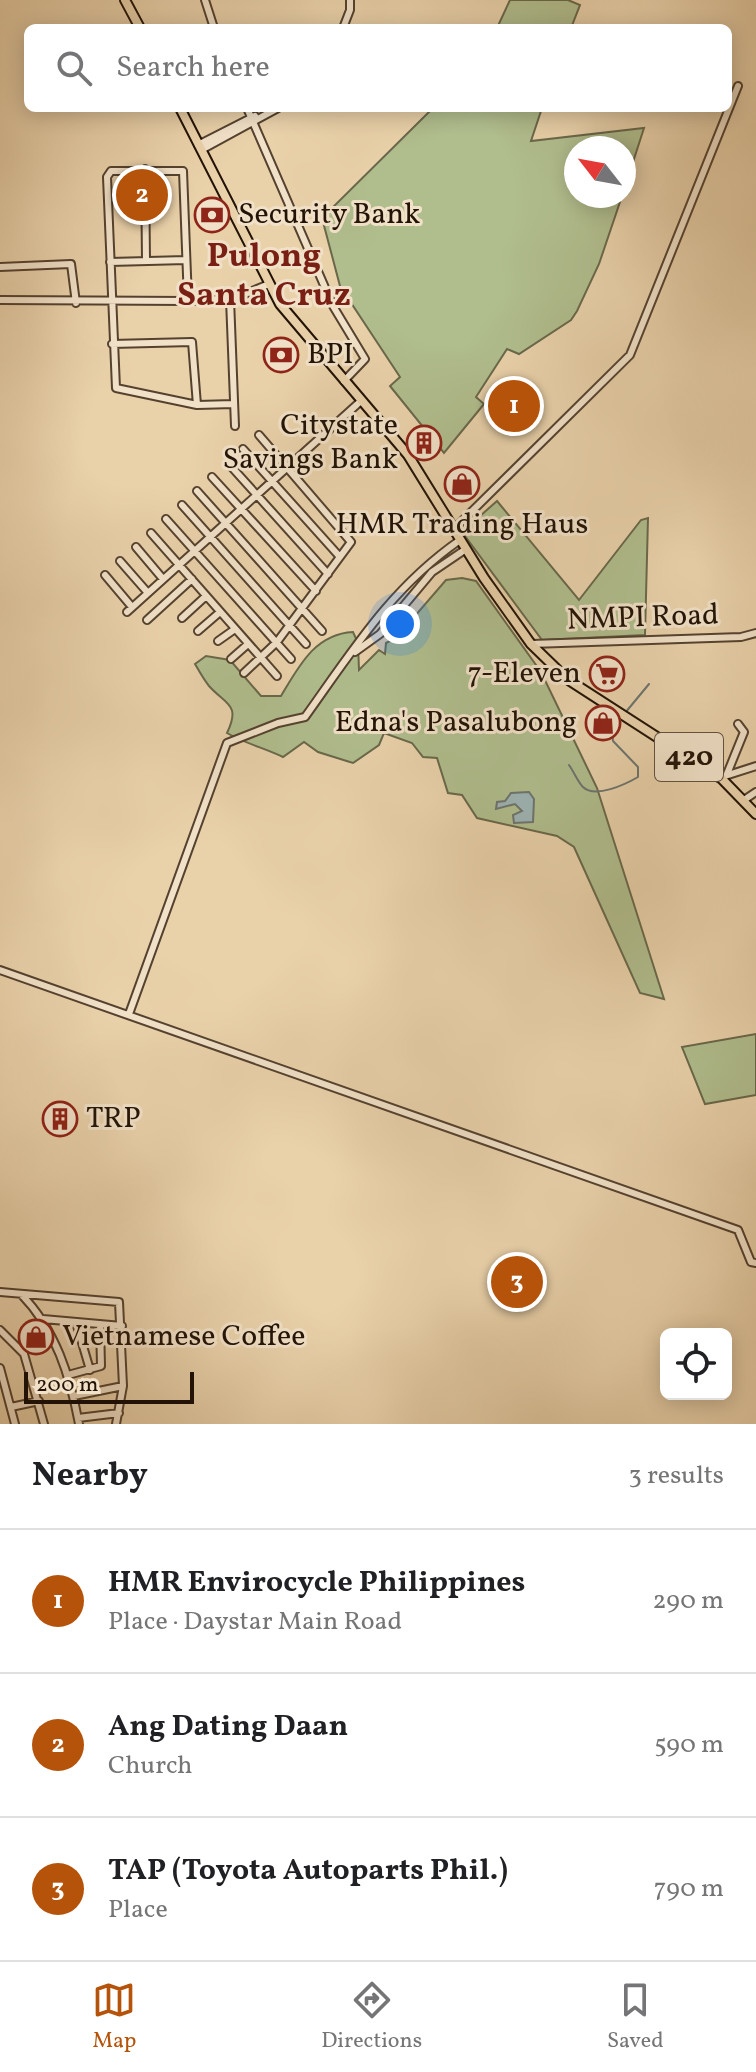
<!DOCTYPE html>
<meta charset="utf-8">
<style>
:root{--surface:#fff;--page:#f2f2f2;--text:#202124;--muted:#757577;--line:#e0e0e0;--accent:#b45309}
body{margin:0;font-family:Vollkorn,serif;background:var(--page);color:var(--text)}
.controls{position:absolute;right:24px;bottom:24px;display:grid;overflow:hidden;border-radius:12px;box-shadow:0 4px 20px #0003}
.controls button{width:72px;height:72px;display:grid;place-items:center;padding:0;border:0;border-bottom:2px solid var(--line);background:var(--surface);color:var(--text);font:40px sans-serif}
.compass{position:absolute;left:564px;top:136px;width:72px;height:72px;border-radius:50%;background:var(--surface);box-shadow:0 4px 20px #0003;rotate:301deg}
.scale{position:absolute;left:24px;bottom:20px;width:170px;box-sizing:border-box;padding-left:8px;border:4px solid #221306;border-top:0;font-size:22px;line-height:28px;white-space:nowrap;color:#221306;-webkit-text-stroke:6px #f1e1c8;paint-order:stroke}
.you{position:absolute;left:400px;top:624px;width:28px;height:28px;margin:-20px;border:6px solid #fff;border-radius:50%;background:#1a73e8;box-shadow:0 0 0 12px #1a73e833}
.badge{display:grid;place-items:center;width:52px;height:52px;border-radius:50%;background:var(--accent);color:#fff;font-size:26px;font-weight:700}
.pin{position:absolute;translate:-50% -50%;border:4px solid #fff;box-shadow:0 2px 8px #0006}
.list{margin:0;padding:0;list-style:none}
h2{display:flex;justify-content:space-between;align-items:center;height:104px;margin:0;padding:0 32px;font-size:34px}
h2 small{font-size:26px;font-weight:400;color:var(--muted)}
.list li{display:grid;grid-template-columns:52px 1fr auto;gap:24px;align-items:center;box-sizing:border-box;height:144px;padding:0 32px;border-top:2px solid var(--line)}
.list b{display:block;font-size:30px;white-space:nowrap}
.list p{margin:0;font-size:26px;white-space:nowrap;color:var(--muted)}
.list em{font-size:26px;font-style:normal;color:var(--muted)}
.icon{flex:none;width:44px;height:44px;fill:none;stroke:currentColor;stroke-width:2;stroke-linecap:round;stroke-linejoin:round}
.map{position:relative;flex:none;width:756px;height:1424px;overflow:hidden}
.search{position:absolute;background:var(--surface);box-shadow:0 4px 20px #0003;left:24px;right:24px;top:24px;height:88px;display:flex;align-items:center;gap:20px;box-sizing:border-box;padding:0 28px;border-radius:12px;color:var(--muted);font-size:30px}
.sheet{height:536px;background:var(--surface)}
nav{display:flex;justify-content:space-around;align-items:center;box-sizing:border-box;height:112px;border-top:2px solid var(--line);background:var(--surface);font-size:22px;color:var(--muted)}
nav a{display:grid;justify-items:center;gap:4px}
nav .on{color:var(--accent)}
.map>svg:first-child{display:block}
.green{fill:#b0bd8d;stroke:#69684a;stroke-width:2}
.water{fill:#9db4b5;stroke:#6c746f;stroke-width:2}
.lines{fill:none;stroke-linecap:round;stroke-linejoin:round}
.stream{stroke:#6c746f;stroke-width:2}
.minor-casing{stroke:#54422f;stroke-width:10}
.major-casing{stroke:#221306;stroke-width:12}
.minor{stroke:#f1e1c8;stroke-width:6}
.major{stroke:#e9d1aa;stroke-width:8}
.labels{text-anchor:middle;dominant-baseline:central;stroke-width:6;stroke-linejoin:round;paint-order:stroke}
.shield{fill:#f1e1c8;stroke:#605140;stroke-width:2}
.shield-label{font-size:28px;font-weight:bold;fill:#221306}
.poi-label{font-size:30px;fill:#221306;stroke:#f1e1c8;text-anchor:start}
.street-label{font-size:30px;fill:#221306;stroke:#f1e1c8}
.quarter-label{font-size:34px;font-weight:bold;fill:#7a1f14;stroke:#f1e1c8}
</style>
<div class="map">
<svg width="756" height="1424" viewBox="0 0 756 1424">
<rect width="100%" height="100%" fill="#e9d1aa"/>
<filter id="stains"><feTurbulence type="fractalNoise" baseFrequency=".0025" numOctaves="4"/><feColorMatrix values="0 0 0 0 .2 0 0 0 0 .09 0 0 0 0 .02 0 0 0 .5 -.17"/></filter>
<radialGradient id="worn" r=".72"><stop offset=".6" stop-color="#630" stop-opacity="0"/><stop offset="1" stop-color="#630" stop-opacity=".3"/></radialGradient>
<!-- green -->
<path class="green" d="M510 0H568L580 5 571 28H497Z
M433 108H542L531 141 644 128 624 190V148H576V196H622L599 264 577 311 571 320 519 354 507 349 476 397 484 404 444 453 390 386 400 377 340 286 322 218Z
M497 501 579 600 641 520 648 518 645 635 542 640 462 532Z
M462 578 476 581 541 672 597 788 664 999 640 993 574 847 557 836 477 818 462 795 448 793 437 758 423 757 412 743 384 733 379 745 353 763 318 752 304 742 283 757C264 748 244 743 227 733 241 704 226 705 209 686 204 680 199 671 195 664L206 656 230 660 261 696H281C299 666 315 634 353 632L358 643 359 670 379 650 385 654 386 643 396 638 446 580Z
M756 1034V1095L705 1104 682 1047Z"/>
<!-- water -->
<path class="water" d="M529 792 534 799 533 822 514 823 513 815 522 811 515 804 496 809 497 802 505 801 511 793Z"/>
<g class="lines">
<!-- stream -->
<path class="stream" d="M625 713 649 684
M569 765C574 772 578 782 583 787 595 799 626 784 638 777V767L613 741 612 731 621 717"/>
<!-- minor casing -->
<g class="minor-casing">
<path id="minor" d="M205 0 214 28
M343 28 350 10V0
M247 108 333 306 365 359 344 381
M198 145 255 116
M201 150 278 108
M145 169 146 260
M110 262 186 260
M0 267 71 264 76 303
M230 299 235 426
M0 300 188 301 233 299 269 284
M188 301 183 171H111L107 177 116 388 197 405 234 404
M112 344 192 342 197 405
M243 449 340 557
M228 463 328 574
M212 477 316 591
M197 491 322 631
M182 505 306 644
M166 519 291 659
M454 529 630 355 738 86
M151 533 277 676
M136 547 163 579
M120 561 148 593
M105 575 132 607
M127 612 362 400
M182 618 206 596
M147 620 192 579
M198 631 220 612
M218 641 235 629
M531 644 741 637 756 633
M355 652 380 634 432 572 466 549
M231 659 248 644
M244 673 277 642 351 542 259 435
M727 774 744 732 738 724
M725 776 756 766
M744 800 756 792
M0 970 738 1230 751 1262 756 1263
M129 1014 227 743 278 723 305 717C353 650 391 588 460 540
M0 1292 119 1302 123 1386 116 1424
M21 1294C56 1330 70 1376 79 1424
M43 1319 122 1326
M76 1322 90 1370
M0 1330 24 1354 44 1424
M0 1368 15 1424
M68 1375 101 1366 100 1324
M74 1396 123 1386
M11 1407 39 1401
M78 1418 119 1413"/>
</g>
<!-- major casing -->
<g class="major-casing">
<path id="major" d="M125 0 140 28
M180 108 280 304 408 455 484 578 531 644 567 679 722 779 756 814"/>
</g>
<!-- minor -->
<use href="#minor" class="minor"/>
<!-- major -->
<use href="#major" class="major"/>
</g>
<!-- icons -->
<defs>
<g id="bank-ring" transform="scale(1.8)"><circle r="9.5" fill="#f1e1c8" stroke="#8f2418" stroke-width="1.5"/><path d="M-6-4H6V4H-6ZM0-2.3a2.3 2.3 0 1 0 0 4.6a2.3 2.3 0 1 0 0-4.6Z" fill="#8f2418"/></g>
<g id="building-ring" transform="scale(1.8)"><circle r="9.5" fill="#f1e1c8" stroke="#8f2418" stroke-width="1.5"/><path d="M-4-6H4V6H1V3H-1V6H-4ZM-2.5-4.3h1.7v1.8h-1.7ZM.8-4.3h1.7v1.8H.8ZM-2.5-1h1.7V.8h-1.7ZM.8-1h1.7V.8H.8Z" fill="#8f2418"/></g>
<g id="shop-ring" transform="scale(1.8)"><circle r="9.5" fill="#f1e1c8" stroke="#8f2418" stroke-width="1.5"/><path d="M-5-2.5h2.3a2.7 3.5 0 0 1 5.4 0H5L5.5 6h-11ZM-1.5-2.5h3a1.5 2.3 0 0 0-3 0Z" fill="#8f2418"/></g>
<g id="supermarket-ring" transform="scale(1.8)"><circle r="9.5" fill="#f1e1c8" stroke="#8f2418" stroke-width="1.5"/><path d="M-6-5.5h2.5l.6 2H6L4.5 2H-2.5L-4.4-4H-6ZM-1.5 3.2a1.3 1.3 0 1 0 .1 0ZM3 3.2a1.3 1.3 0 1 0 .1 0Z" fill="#8f2418"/></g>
</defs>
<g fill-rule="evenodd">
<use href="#bank-ring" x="212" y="215"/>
<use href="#bank-ring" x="281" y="355"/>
<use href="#building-ring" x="424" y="443"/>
<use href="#shop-ring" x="462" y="484"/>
<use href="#supermarket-ring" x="607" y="674"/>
<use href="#shop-ring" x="603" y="723"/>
<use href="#building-ring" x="60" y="1119"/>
<use href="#shop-ring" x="36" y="1337"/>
</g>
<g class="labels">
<!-- shield labels -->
<rect class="shield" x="655" y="733" width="68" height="48" rx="6"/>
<g class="shield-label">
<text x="689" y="757">420</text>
</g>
<!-- poi labels -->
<g class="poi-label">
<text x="238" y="215">Security Bank</text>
<text x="307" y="355">BPI</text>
<text x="398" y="426" text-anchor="end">Citystate<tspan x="398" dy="34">Savings Bank</tspan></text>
<text x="462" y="525" text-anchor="middle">HMR Trading Haus</text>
<text x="581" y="674" text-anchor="end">7-Eleven</text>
<text x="577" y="723" text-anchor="end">Edna's Pasalubong</text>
<text x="86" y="1119">TRP</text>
<text x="62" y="1337">Vietnamese Coffee</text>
</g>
<!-- street labels -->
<g class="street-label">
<text transform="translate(643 618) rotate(-2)">NMPI Road</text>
</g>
<!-- quarter labels -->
<g class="quarter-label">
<text x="264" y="257">Pulong<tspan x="264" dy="39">Santa Cruz</tspan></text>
</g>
</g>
<rect width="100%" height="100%" filter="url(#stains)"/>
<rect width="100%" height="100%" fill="url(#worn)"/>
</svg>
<div class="controls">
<button><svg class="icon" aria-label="locate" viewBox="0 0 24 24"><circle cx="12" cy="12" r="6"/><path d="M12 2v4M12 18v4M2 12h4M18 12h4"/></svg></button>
</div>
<svg class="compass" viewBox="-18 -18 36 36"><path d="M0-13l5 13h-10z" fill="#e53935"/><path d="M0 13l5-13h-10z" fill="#757577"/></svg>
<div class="scale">200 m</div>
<div class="you"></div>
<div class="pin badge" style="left:514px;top:406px">1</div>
<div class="pin badge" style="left:142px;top:195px">2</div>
<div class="pin badge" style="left:517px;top:1282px">3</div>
<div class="search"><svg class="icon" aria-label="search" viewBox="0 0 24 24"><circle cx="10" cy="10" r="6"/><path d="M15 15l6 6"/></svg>Search here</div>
</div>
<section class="sheet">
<h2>Nearby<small>3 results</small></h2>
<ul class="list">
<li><span class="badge">1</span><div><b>HMR Envirocycle Philippines</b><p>Place · Daystar Main Road</p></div><em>290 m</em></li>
<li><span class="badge">2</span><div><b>Ang Dating Daan</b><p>Church</p></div><em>590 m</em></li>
<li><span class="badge">3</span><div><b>TAP (Toyota Autoparts Phil.)</b><p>Place</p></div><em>790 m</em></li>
</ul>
</section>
<nav>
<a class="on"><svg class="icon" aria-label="map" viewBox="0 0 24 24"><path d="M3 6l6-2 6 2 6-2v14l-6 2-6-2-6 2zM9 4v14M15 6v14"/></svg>Map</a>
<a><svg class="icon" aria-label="directions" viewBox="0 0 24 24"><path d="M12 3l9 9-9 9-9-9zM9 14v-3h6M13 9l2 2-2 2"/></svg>Directions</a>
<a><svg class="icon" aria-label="saved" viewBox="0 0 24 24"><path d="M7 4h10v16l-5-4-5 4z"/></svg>Saved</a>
</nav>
